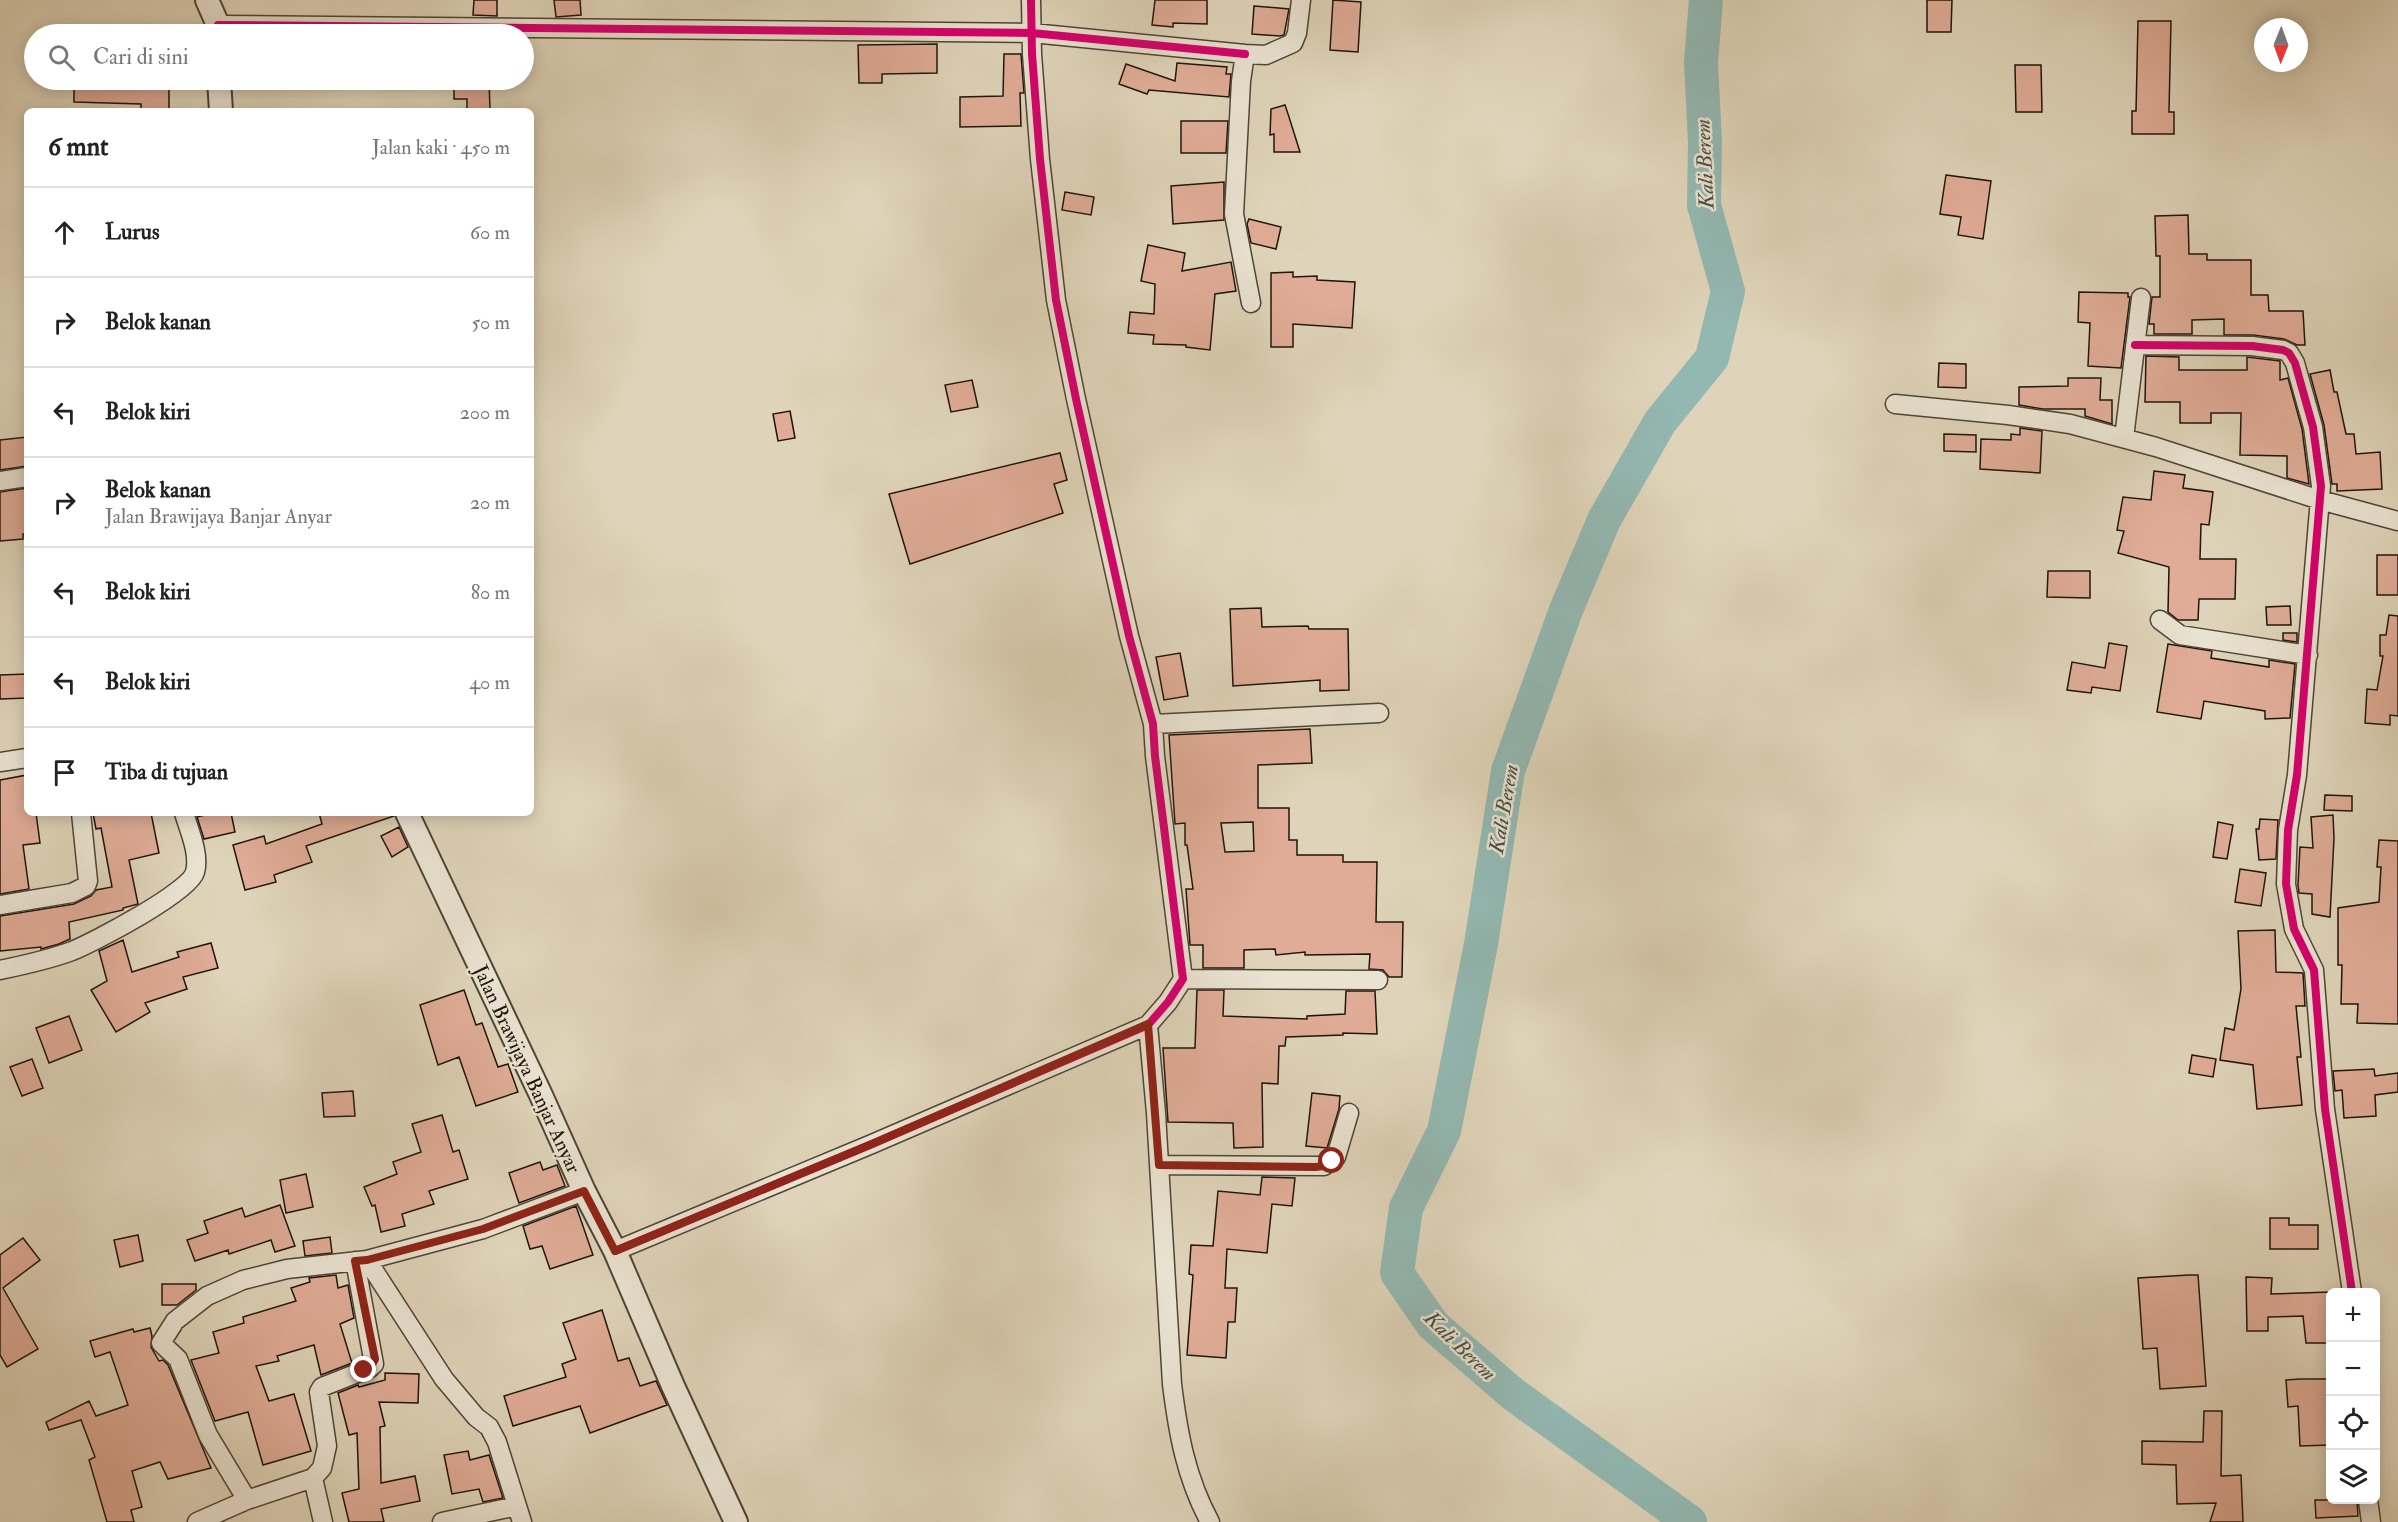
<!DOCTYPE html>
<html lang="id">
<meta charset="utf-8">
<style>
:root{--surface:#fff;--page:#f6f6f6;--text:#222;--muted:#767676;--line:#e0e0e0}
body{margin:0;font-family:"IM FELL Double Pica",serif;background:var(--page);color:var(--text)}
.controls{position:absolute;right:18px;bottom:18px;display:grid;overflow:hidden;border-radius:9px;box-shadow:0 3px 15px #0003}
.controls button{width:54px;height:54px;display:grid;place-items:center;padding:0;border:0;border-bottom:2px solid var(--line);background:var(--surface);color:var(--text);font:30px sans-serif}
.compass{position:absolute;left:2254px;top:18px;width:54px;height:54px;border-radius:50%;background:var(--surface);box-shadow:0 3px 15px #0003;rotate:181deg}
.stop{position:absolute;width:18px;height:18px;margin:-14px;border:4px solid #8f2418;border-radius:50%;background:#fff}
.stop.end{background:#8f2418;border-color:#fff;box-shadow:0 2px 6px #0008}
.list{margin:0;padding:0;list-style:none}
h2{display:flex;justify-content:space-between;align-items:center;height:78px;margin:0;padding:0 24px;font-size:26px}
h2 small{font-size:20px;font-weight:400;color:var(--muted)}
.list li{display:grid;grid-template-columns:39px 1fr auto;gap:18px;align-items:center;box-sizing:border-box;height:90px;padding:0 24px;border-top:2px solid var(--line)}
.list b{display:block;font-size:22px;white-space:nowrap}
.list p{margin:0;font-size:20px;white-space:nowrap;color:var(--muted)}
.list em{font-size:20px;font-style:normal;color:var(--muted)}
.icon{flex:none;width:33px;height:33px;fill:none;stroke:currentColor;stroke-width:2;stroke-linecap:round;stroke-linejoin:round}
.map{position:relative;flex:none;width:2398px;height:1522px;overflow:hidden}
.search{position:absolute;background:var(--surface);box-shadow:0 3px 15px #0003;left:24px;top:24px;width:510px;height:66px;display:flex;align-items:center;gap:15px;box-sizing:border-box;padding:0 21px;border-radius:33px;color:var(--muted);font-size:22px}
.panel{position:absolute;background:var(--surface);box-shadow:0 3px 15px #0003;left:24px;top:108px;width:510px;height:708px;border-radius:9px}
.map>svg:first-child{display:block}
.lines{fill:none;stroke-linecap:round;stroke-linejoin:round}
.river{stroke:#93b8b2;stroke-width:34}
.building{fill:#e0ac97;stroke:#1f150b;stroke-width:1.5;fill-rule:evenodd}
.minor-casing{stroke:#4f4536;stroke-width:21}
.tertiary-casing{stroke:#4f4536;stroke-width:26}
.minor{stroke:#eae3d2;stroke-width:18}
.tertiary{stroke:#eae3d2;stroke-width:22}
.cycleway-casing{stroke:#eae3d2;stroke-width:11}
.cycleway{stroke:#d6006c;stroke-width:8}
.route{stroke:#8f2418;stroke-width:8}
.labels{text-anchor:middle;dominant-baseline:central;stroke-width:5;stroke-linejoin:round;paint-order:stroke}
.street-label{font-size:20px;fill:#1f150b;stroke:#eae3d2}
.water-label{font-size:21px;font-style:italic;fill:#484e45;stroke:#eae3d2}
</style>
<div class="map">
<svg width="2398" height="1522" viewBox="0 0 2398 1522">
<rect width="100%" height="100%" fill="#dfd4b9"/>
<filter id="stains"><feTurbulence type="fractalNoise" baseFrequency=".00333" numOctaves="4"/><feColorMatrix values="0 0 0 0 .2 0 0 0 0 .09 0 0 0 0 .02 0 0 0 .5 -.17"/></filter>
<radialGradient id="worn" r=".72"><stop offset=".6" stop-color="#630" stop-opacity="0"/><stop offset="1" stop-color="#630" stop-opacity=".3"/></radialGradient>
<g class="lines">
<!-- river -->
<path class="river" d="M1690 1522 1513 1394 1433 1325 1397 1273 1406 1208 1444 1131 1481 944 1508 771 1566 610 1604 520 1660 422 1712 358 1728 291 1704 205 1705 142 1701 62 1706 0"/>
</g>
<!-- building -->
<path class="building" d="M474 0H497V16L473 15Z
M554 0H580L581 15 556 17Z
M1155 0H1207V24L1173 23V27L1152 25Z
M1333 0 1361 2 1358 52 1330 50Z
M1927 0H1952L1951 32H1927Z
M1254 6 1289 9 1284 35 1280 36 1252 34Z
M2138 21H2171L2169 112H2174V134H2132V111H2136Z
M937 44V73L882 74V83H859L858 45Z
M1004 54H1021L1024 93H1020L1021 126 960 127V97L1003 96Z
M1177 63 1227 67 1226 74H1231L1229 97 1149 90 1147 94 1119 84 1126 64 1175 81Z
M2015 65H2041L2042 112H2016Z
M74 80H169V111H141V104L74 102Z
M454 80H489L490 109 467 110V99H454Z
M1285 105 1289 117 1300 152H1274V134L1270 135 1271 109Z
M1181 121H1228L1226 153H1181Z
M1946 175 1991 181 1983 239 1958 235 1961 217 1940 214Z
M1224 182V220L1173 224 1171 186Z
M1065 192 1094 197 1091 215 1062 210Z
M2188 215 2189 254H2207V260H2251V295H2268L2269 311H2303L2305 345H2297L2284 339 2253 335H2224V319L2192 320V334H2154V324H2149L2152 297H2160V256H2156L2155 216Z
M1249 219 1281 227 1276 249 1251 243 1247 224Z
M1148 245 1185 253 1182 271 1231 262 1236 291 1215 294 1210 350 1186 347V345L1153 344 1154 335 1128 333 1130 312 1154 314 1155 284 1141 281Z
M1293 272V277L1317 276V280L1355 282 1352 328 1293 324V347H1271V273Z
M2079 292 2128 293V297H2130L2121 368 2088 366 2090 323 2078 322Z
M2146 356 2179 357V370H2247V357L2280 361V380L2288 378 2302 429 2309 484 2287 478V456L2240 455 2241 413H2211V423H2180V402H2145Z
M1939 363 1966 364V388L1938 387Z
M2330 370 2334 392H2337L2346 434H2354L2356 454 2380 452 2382 489 2337 491V484H2332L2324 425 2310 374Z
M2068 378H2101L2100 400H2112V424L2085 416V409H2043L2019 405V387L2068 386Z
M972 380 978 407 951 412 945 385Z
M790 411 795 438 778 441 773 414Z
M2020 428 2042 431 2040 473 1980 469 1981 439 2011 440V434L2020 435Z
M1944 434 1976 435V452L1944 451Z
M27 437V466L0 470V440Z
M1060 453 1067 480 1054 484 1063 513 910 564 889 494Z
M2154 471 2185 475 2183 488 2213 492 2209 525 2201 524 2200 559H2236L2235 599H2199L2198 620H2178L2168 612 2169 567 2118 553 2124 531 2117 530 2123 497 2151 500Z
M27 488V534H23V539L0 541V492Z
M2377 555H2398V595H2377Z
M2048 571H2090V598L2047 597Z
M2290 606 2291 625H2267L2266 607Z
M1261 608 1262 627 1308 626 1309 629H1348L1349 690 1320 691V680L1233 686 1230 609Z
M2389 615 2398 616V716L2390 715V725L2365 723 2367 689 2377 690 2383 656H2380V635H2386Z
M2283 633H2297V642L2283 640Z
M2109 643 2127 646 2120 691 2092 687 2091 693 2067 690 2072 662 2105 668Z
M2168 644 2212 651 2211 658 2269 667V660L2295 664 2290 718 2265 719V711L2204 701 2201 719 2157 712Z
M1180 653 1188 696 1164 700 1156 657Z
M27 674V698L0 699V675Z
M1310 729 1312 763 1258 765V808H1289V840H1297V855H1343V862H1377L1376 922H1403L1402 977H1389L1383 970 1369 969 1370 954 1305 955V952L1276 955 1275 949 1244 950V968H1203V945H1190L1186 889H1193L1187 845H1185V823L1175 824 1169 735ZM1253 822 1254 851 1225 852 1221 823Z
M27 775V813H36L40 843 23 845 29 889 0 894V780Z
M2325 795 2352 796V811L2324 810Z
M93 813H151L159 853 129 860 138 904 123 908V910L69 922 70 939 59 944 41 949V947L0 951V916L74 904 91 896 96 890 112 887 101 828 96 829Z
M213 813H231L235 832 204 839 197 817Z
M319 813H394V816L306 846 312 862 274 875 276 882 245 890 233 845 264 836 266 844 322 824Z
M2333 815 2334 838 2330 917 2312 914V894L2299 893 2298 885 2300 847 2313 848 2311 817Z
M2260 819 2278 820 2276 859 2259 860 2256 829H2259Z
M2218 822 2233 825 2227 859 2213 857Z
M399 827 408 847 392 857 381 836Z
M2379 840 2398 841V1024L2357 1023 2358 1004H2341L2342 965H2338V908L2379 902 2381 867H2377Z
M2240 869 2266 873 2261 906 2235 902Z
M2275 930 2276 972 2303 973 2305 1006H2296L2301 1057H2297L2302 1105 2257 1109 2253 1065 2220 1060 2225 1028 2234 1030 2241 989 2238 931Z
M123 940 132 972 179 957 177 952 211 943 218 968 183 977 187 989 145 1003 150 1012 116 1032 91 990 107 981 99 951Z
M464 990 476 1025 482 1023 498 1067 508 1064 518 1092 476 1106 459 1057 438 1065 420 1005Z
M1197 990H1224L1223 1016 1307 1019V1016L1345 1014 1346 991H1375L1377 1034 1343 1033V1035L1286 1037 1285 1046H1279L1278 1084 1262 1083 1263 1147 1234 1148 1233 1123 1168 1122 1163 1048H1195Z
M69 1016 82 1050 49 1063 36 1028Z
M2192 1055 2216 1059 2213 1077 2189 1073Z
M32 1059 43 1088 22 1096 10 1067Z
M2374 1069 2375 1076 2398 1073V1092L2375 1095 2376 1116 2344 1118 2342 1090 2335 1091 2333 1071Z
M353 1091 355 1116 324 1117 322 1093Z
M1312 1093 1340 1096 1339 1109 1327 1148 1306 1146Z
M442 1115 453 1152 459 1150 468 1179 429 1191 434 1204 402 1214 405 1226 381 1232 375 1205 372 1206 364 1187 397 1174 393 1162 421 1152 412 1124Z
M540 1162 543 1170 557 1165 565 1186 519 1203 509 1173Z
M306 1174 313 1207 286 1213 280 1180Z
M1262 1177 1295 1178 1292 1206 1272 1204 1267 1253 1227 1249 1225 1288H1237L1235 1322H1228L1226 1358 1187 1355 1193 1275 1189 1274 1191 1245 1213 1246 1218 1191 1260 1195Z
M280 1205 295 1246 275 1252 271 1240 229 1254 228 1250 195 1261 187 1240 208 1233 204 1221 242 1208 245 1217Z
M576 1206 593 1255 550 1269 542 1246 530 1249 523 1226Z
M2270 1218H2289V1225H2318V1249H2270Z
M138 1235 143 1261 120 1267 114 1240Z
M330 1237 332 1253 305 1256 303 1241Z
M23 1238 40 1260 3 1288 38 1349 7 1367 0 1355V1255Z
M336 1275 338 1288 348 1285 354 1318 340 1324 352 1363 321 1375 314 1345 277 1356 279 1361 256 1366 269 1401 294 1394 311 1451 263 1465 248 1412 215 1421 191 1360 219 1353 213 1332 244 1323 243 1317 296 1301 291 1288 310 1282 309 1278Z
M2189 1275H2198L2206 1386 2160 1389 2157 1348 2143 1349 2138 1278Z
M2246 1277 2272 1278 2271 1294 2331 1292V1343H2306L2303 1316 2268 1317V1331H2247Z
M162 1284H196V1290L177 1305H162Z
M602 1310 618 1361 629 1358 640 1386 656 1381 667 1405 590 1433 580 1406 513 1426 504 1396 566 1377 562 1364 576 1359 563 1323Z
M150 1328 152 1336 151 1347 159 1361 163 1360 168 1365 211 1468 168 1479 160 1462 132 1471 142 1507 131 1510 134 1522H107L89 1460 95 1457 81 1420 49 1430 46 1422 89 1401 96 1416 128 1405 110 1352 95 1357 90 1341 133 1329 134 1332Z
M385 1373 419 1374 418 1403 379 1402 385 1426 380 1427 381 1483 415 1476 420 1501 381 1509 384 1522H349L342 1493 359 1489 357 1433 349 1435 338 1393 358 1385 359 1387 385 1380Z
M2300 1379H2327L2331 1445 2300 1446 2298 1406 2288 1407 2286 1380Z
M2204 1411H2222L2221 1476 2241 1475 2243 1522H2210L2216 1503 2177 1504 2176 1465 2142 1464V1441L2203 1442Z
M468 1451 470 1460 489 1455 503 1498 483 1502 479 1489 452 1494 444 1455Z
M2315 1500H2357L2358 1516 2316 1518Z"/>
<g class="lines">
<!-- minor casing -->
<g class="minor-casing">
<path id="minor" d="M218 25 1032 33 1245 54
M1251 303 1234 214 1241 81 1245 54 1266 55 1293 43 1297 33 1301 0
M2135 345 2252 346 2283 350 2289 353 2295 363 2313 427 2321 486 2297 775 2288 830 2286 884 2294 929 2314 970 2325 1109 2352 1292
M1895 404 2008 415 2070 424 2156 447 2320 500 2398 521
M2124 438 2141 298
M0 481 27 477
M2160 620 2180 635 2308 655
M1153 724 1379 713
M0 762 27 758
M0 905 72 893 86 886 88 881 81 813
M0 970C24 965 48 960 72 951 94 942 190 892 195 872 200 854 189 830 184 813
M1183 979 1378 980
M1148 1025 1156 1113 1172 1384C1178 1433 1186 1478 1210 1522
M1159 1165 1324 1166 1336 1157 1349 1113
M615 1251 872 1144 1148 1025 1168 1002 1183 979 1155 756 1153 724 1129 636 1076 399 1056 300 1040 159 1032 54 1031 0
M367 1260 444 1379 476 1417 489 1427 497 1442 522 1522
M313 1478 323 1522
M247 1500 313 1478 322 1468 327 1446 319 1392 322 1387 370 1368 374 1364 355 1261
M2368 1500 2371 1522
M197 1522 247 1500 208 1435 178 1359 161 1343 175 1321 207 1296 243 1280 287 1269 367 1260 483 1229 584 1191
M442 1522 517 1506"/>
</g>
<!-- tertiary casing -->
<g class="tertiary-casing">
<path id="tertiary" d="M207 0 218 25V34
M219 80 221 111
M407 813 540 1093 584 1191 615 1251 673 1386 736 1522"/>
</g>
<!-- minor -->
<use href="#minor" class="minor"/>
<!-- tertiary -->
<use href="#tertiary" class="tertiary"/>
<!-- cycleway casing -->
<g class="cycleway-casing">
<path id="cycleway" d="M218 25 1032 33 1245 54
M2135 345 2252 346 2283 350 2289 353 2295 363 2313 427 2321 486 2297 775 2288 830 2286 884 2294 929 2314 970 2325 1109 2352 1292
M615 1251 872 1144 1148 1025 1168 1002 1183 979 1155 756 1153 724 1129 636 1076 399 1056 300 1040 159 1032 54 1031 0"/>
</g>
<!-- cycleway -->
<use href="#cycleway" class="cycleway"/>
</g>
<g class="lines">
<!-- route -->
<path class="route" d="M364 1370 370 1368 375 1359 355 1261 367 1260 483 1229 584 1191 615 1251 872 1144 1148 1024 1159 1165 1315 1167 1324 1166 1332 1161"/>
</g>
<g class="labels">
<!-- street labels -->
<g class="street-label">
<text transform="translate(527 1069) rotate(65)">Jalan Brawijaya Banjar Anyar</text>
</g>
<!-- water labels -->
<g class="water-label">
<text transform="translate(1705 164) rotate(-93)">Kali Berem</text>
<text transform="translate(1504 809) rotate(-80)">Kali Berem</text>
<text transform="translate(1460 1346) rotate(44)">Kali Berem</text>
</g>
</g>
<rect width="100%" height="100%" filter="url(#stains)"/>
<rect width="100%" height="100%" fill="url(#worn)"/>
</svg>
<div class="controls">
<button>+</button>
<button>−</button>
<button><svg class="icon" aria-label="locate" viewBox="0 0 24 24"><circle cx="12" cy="12" r="6"/><path d="M12 2v4M12 18v4M2 12h4M18 12h4"/></svg></button>
<button><svg class="icon" aria-label="layers" viewBox="0 0 24 24"><path d="M12 4l9 5-9 5-9-5zM3 14l9 5 9-5"/></svg></button>
</div>
<svg class="compass" viewBox="-18 -18 36 36"><path d="M0-13l5 13h-10z" fill="#e53935"/><path d="M0 13l5-13h-10z" fill="#767676"/></svg>
<div class="stop" style="left:1332px;top:1161px"></div>
<div class="stop end" style="left:364px;top:1370px"></div>
<div class="search"><svg class="icon" aria-label="search" viewBox="0 0 24 24"><circle cx="10" cy="10" r="6"/><path d="M15 15l6 6"/></svg>Cari di sini</div>
<section class="panel">
<h2>6 mnt<small>Jalan kaki · 450 m</small></h2>
<ul class="list">
<li><svg class="icon" aria-label="ahead" viewBox="0 0 24 24"><path d="M12 20V5M6 11l6-6 6 6"/></svg><div><b>Lurus</b></div><em>60 m</em></li>
<li><svg class="icon" aria-label="right" viewBox="0 0 24 24"><path d="M7 20v-9h11M14 6l5 5-5 5"/></svg><div><b>Belok kanan</b></div><em>50 m</em></li>
<li><svg class="icon" aria-label="left" viewBox="0 0 24 24"><path d="M17 20v-9H6M10 6l-5 5 5 5"/></svg><div><b>Belok kiri</b></div><em>200 m</em></li>
<li><svg class="icon" aria-label="right" viewBox="0 0 24 24"><path d="M7 20v-9h11M14 6l5 5-5 5"/></svg><div><b>Belok kanan</b><p>Jalan Brawijaya Banjar Anyar</p></div><em>20 m</em></li>
<li><svg class="icon" aria-label="left" viewBox="0 0 24 24"><path d="M17 20v-9H6M10 6l-5 5 5 5"/></svg><div><b>Belok kiri</b></div><em>80 m</em></li>
<li><svg class="icon" aria-label="left" viewBox="0 0 24 24"><path d="M17 20v-9H6M10 6l-5 5 5 5"/></svg><div><b>Belok kiri</b></div><em>40 m</em></li>
<li><svg class="icon" aria-label="arrive" viewBox="0 0 24 24"><path d="M6 21V4h12l-3 4 3 4H6"/></svg><div><b>Tiba di tujuan</b></div></li>
</ul>
</section>
</div>
